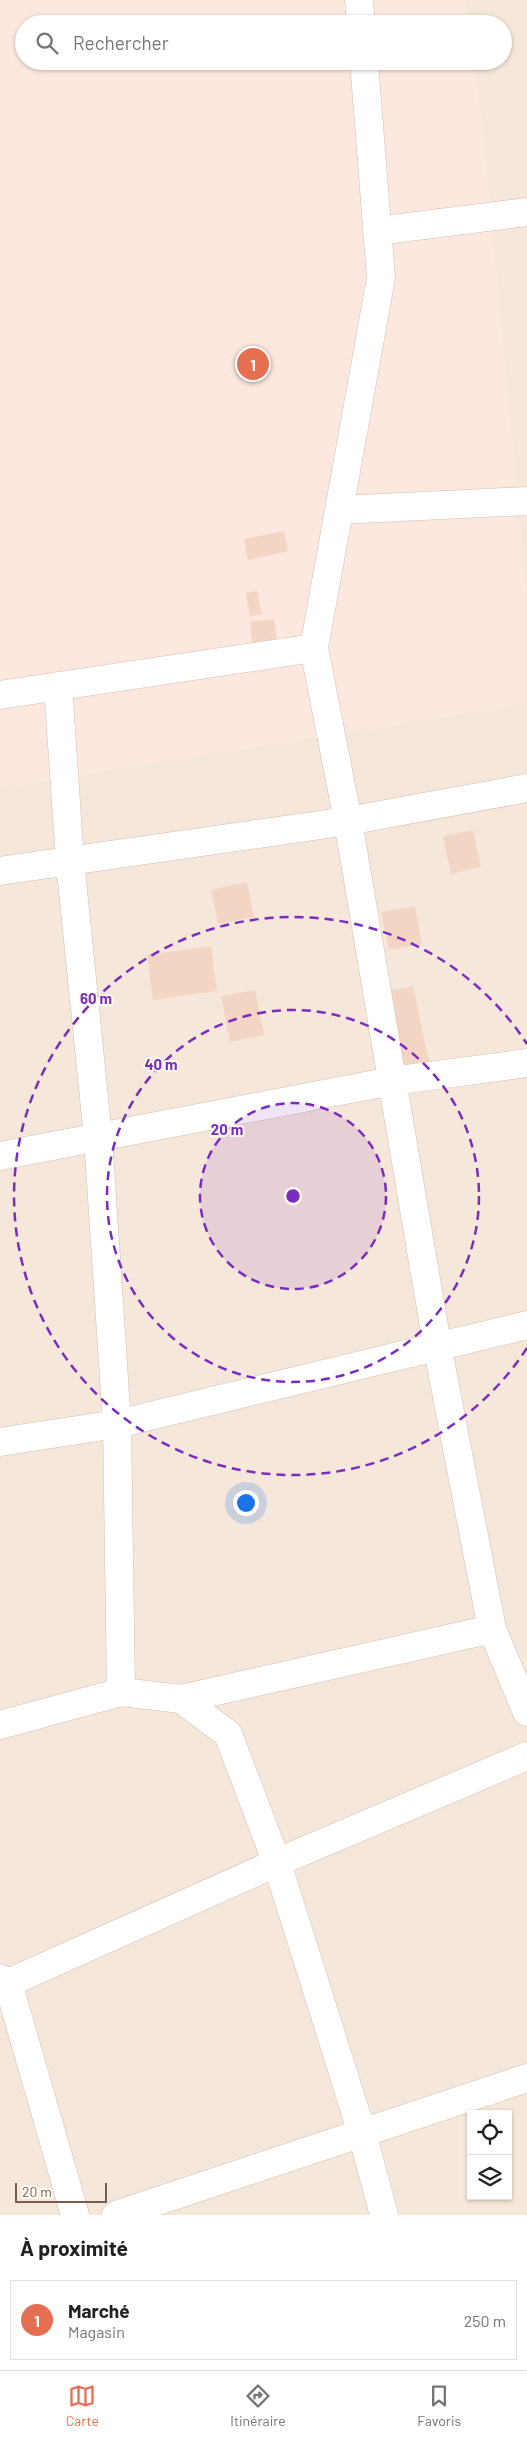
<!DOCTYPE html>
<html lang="fr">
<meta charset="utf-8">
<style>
:root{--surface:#fff;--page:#f6f6f6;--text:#202124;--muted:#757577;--line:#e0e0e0;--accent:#e76f51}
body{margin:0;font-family:Barlow,sans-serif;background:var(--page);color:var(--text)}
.controls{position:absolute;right:15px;bottom:15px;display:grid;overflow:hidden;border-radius:0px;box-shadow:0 1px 4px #0004}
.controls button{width:45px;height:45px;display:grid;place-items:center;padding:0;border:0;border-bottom:1px solid var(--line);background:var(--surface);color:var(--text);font:25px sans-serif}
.scale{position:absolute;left:15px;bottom:12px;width:92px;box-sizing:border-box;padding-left:5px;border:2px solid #7a5c4d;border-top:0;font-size:14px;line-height:18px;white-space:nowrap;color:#7a5c4d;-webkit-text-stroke:4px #fffaf3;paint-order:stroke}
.you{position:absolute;left:245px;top:1502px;width:18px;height:18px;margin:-12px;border:4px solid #fff;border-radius:50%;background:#1a73e8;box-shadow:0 0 0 8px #1a73e833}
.badge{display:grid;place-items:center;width:32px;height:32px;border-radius:50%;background:var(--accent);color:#fff;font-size:16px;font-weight:700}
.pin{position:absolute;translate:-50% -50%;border:2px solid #fff;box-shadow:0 1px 5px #0006}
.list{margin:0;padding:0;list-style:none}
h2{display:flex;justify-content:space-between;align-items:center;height:65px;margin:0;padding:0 20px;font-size:21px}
h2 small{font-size:16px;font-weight:400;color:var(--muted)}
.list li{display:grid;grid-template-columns:32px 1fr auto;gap:15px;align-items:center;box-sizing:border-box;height:80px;margin:0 10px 10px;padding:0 10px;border:1px solid var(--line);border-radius:0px}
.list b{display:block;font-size:19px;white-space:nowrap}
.list p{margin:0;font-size:16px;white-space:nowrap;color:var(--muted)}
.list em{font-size:16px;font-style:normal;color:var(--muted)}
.icon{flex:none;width:28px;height:28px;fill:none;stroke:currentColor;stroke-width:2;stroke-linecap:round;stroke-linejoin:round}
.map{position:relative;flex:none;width:527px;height:2215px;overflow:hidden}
.search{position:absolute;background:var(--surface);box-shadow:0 1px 4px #0004;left:15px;right:15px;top:15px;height:55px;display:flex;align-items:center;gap:12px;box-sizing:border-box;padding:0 18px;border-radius:28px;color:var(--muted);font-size:19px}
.sheet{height:155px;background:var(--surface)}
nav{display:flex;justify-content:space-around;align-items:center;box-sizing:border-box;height:70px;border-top:1px solid var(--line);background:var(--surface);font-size:14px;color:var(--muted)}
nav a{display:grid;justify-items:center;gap:2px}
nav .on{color:var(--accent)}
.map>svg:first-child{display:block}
.residential{fill:#f5e8da;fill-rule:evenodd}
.commercial{fill:#fde8e0}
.building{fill:#f3d5c3}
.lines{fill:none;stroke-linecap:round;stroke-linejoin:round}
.minor-casing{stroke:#d1beb0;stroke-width:29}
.minor{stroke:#fff;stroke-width:28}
.ring{fill:none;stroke:#7b2cbf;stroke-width:2.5;stroke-dasharray:9 6}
.centre{fill:#7b2cbf;stroke:#fffaf3;stroke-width:2.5}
.ring-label{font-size:15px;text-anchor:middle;font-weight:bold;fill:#7b2cbf;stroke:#fffaf3;stroke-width:4;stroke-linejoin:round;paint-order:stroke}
</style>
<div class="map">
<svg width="527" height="2215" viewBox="0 0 527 2215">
<rect width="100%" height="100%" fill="#fdf6ec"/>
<!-- residential -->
<path class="residential" d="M0 0H527V2215H0ZM24 24H503V61H24ZM471 2114H508V2196H471Z"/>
<!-- commercial -->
<path class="commercial" d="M0 0H465L468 24H24V61H474L483 130 527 598V704L0 788Z"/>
<!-- building -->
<path class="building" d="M284 531 288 551 248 560 244 539Z
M257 591 262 614 250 616 246 593Z
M274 619 277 641 252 643 250 622Z
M473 830 481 867 451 874 443 836Z
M247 882 254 917 218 924 211 890Z
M415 906 422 944 389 950 381 912Z
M211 946 217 991 153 1000 147 955Z
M413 986 430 1066 400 1072 383 992Z
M255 990 264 1035 230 1042 221 996Z"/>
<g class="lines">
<!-- minor casing -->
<g class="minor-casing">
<path id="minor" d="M359 0 361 24
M364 61 381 278 314 648 348 821 438 1350 492 1629 527 1712
M377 231 527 212
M339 510 527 501
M0 695 314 648
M0 871 348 821 527 788
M0 1156 392 1081 527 1063
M0 1442 117 1424 527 1325
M121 1692 181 1699 228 1734 277 1863 362 2133 384 2215
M181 1699 492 1629
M0 1725 121 1692 117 1424 98 1137 70 861 58 686
M0 1978 8 1983 75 2215
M0 1985 8 1983 285 1859 527 1756
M116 2215 527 2078"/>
</g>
<!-- minor -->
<use href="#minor" class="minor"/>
</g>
<!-- distance rings -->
<circle cx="293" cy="1196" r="93" fill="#7b2cbf" fill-opacity=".12"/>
<g class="ring">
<circle cx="293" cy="1196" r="93"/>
<circle cx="293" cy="1196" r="186"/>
<path d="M527 1348A279 279 0 1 1 527 1044"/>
</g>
<circle cx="293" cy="1196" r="8" class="centre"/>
<g class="ring-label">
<text x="96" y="1004">60 m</text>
<text x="161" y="1070">40 m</text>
<text x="227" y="1135">20 m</text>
</g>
</svg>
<div class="controls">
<button><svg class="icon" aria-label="locate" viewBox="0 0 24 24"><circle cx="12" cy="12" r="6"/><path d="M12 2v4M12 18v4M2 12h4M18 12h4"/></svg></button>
<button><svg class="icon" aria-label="layers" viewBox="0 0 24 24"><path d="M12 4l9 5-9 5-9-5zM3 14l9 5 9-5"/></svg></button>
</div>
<div class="scale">20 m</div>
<div class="you"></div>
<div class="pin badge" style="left:253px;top:364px">1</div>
<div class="search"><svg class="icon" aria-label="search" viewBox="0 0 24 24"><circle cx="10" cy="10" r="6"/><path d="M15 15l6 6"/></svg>Rechercher</div>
</div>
<section class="sheet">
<h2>À proximité<small></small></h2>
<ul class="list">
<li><span class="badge">1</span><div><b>Marché</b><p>Magasin</p></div><em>250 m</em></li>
</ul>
</section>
<nav>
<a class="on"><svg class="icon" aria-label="map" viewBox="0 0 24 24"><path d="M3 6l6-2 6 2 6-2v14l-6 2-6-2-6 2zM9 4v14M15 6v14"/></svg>Carte</a>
<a><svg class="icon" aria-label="directions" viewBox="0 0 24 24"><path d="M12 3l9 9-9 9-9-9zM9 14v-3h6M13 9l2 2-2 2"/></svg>Itinéraire</a>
<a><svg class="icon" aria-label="saved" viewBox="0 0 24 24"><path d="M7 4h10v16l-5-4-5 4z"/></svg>Favoris</a>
</nav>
